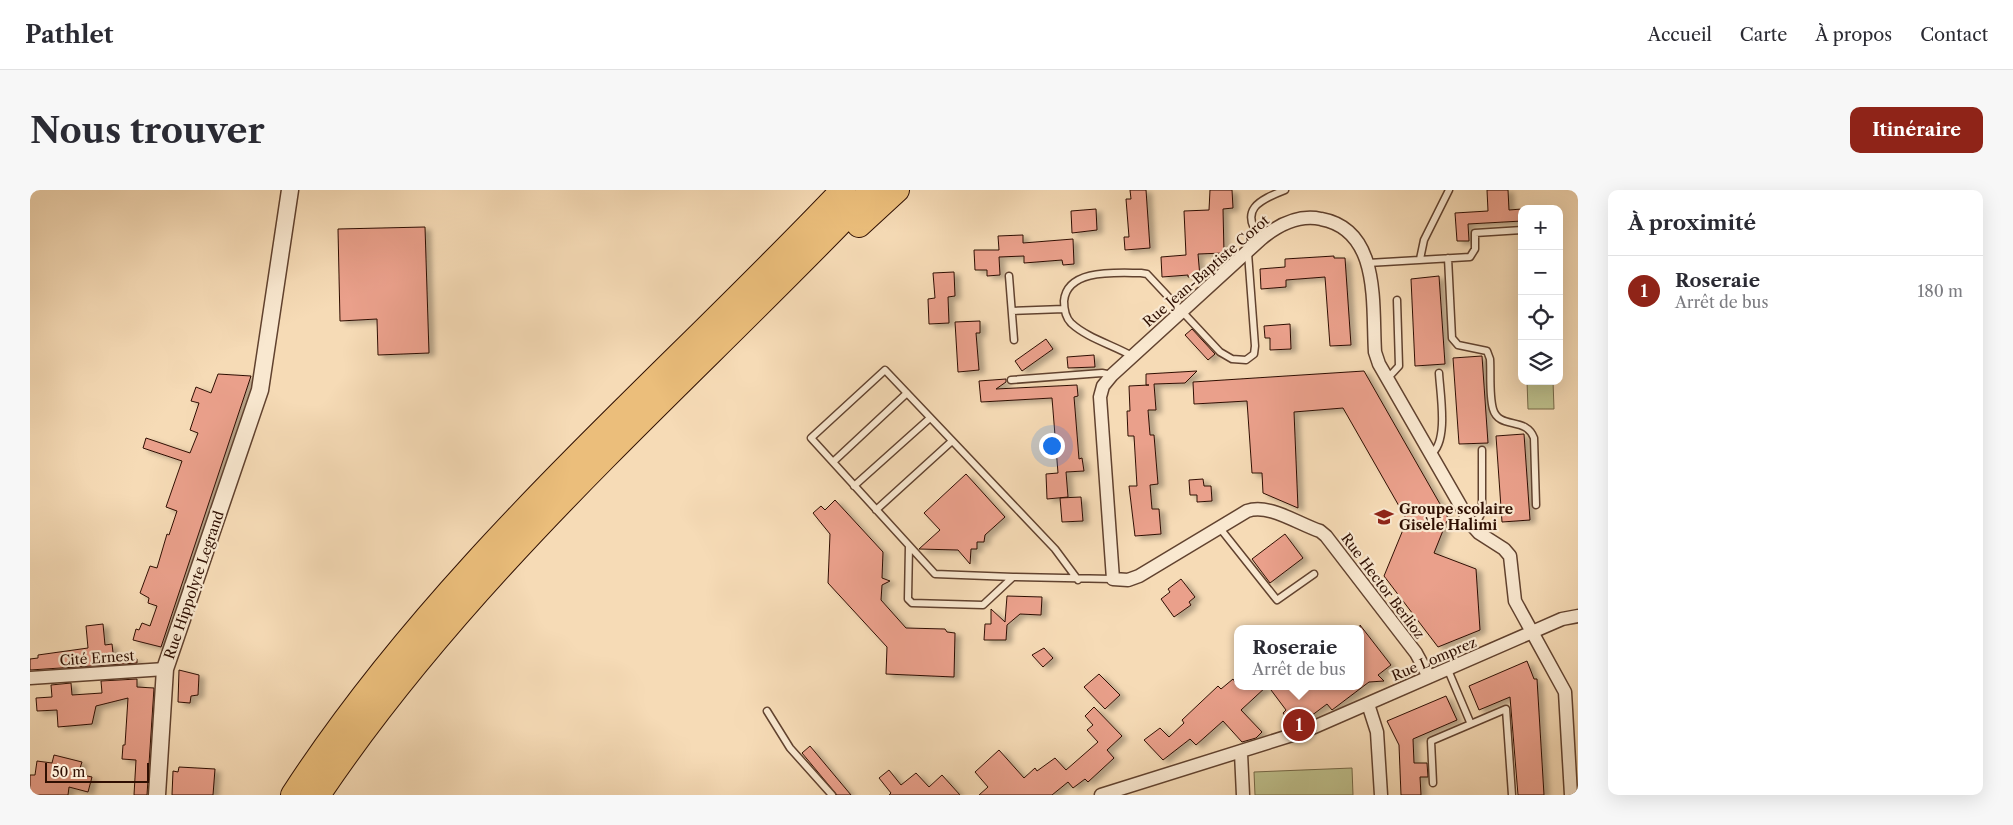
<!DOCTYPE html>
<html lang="fr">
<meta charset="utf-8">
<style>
:root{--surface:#fff;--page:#f7f7f7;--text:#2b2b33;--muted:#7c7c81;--line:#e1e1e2;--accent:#8f2418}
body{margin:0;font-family:"Libre Caslon Text",serif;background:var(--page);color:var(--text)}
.controls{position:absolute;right:15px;top:15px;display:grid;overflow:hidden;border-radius:10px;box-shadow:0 5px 20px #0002}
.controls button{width:45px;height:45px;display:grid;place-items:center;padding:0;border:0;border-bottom:1px solid var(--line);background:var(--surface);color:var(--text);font:25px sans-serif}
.scale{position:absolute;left:15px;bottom:12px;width:104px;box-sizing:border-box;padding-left:5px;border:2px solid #2f0f02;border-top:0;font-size:14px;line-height:18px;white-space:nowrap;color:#2f0f02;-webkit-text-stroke:4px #f9e8d0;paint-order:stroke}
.you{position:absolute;left:1021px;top:255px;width:18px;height:18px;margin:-12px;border:4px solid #fff;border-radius:50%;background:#1a73e8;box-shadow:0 0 0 8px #1a73e833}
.badge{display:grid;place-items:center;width:32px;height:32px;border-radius:50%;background:var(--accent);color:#fff;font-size:16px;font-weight:700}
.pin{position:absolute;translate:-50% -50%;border:2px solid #fff;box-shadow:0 1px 5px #0006}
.popup{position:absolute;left:1204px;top:435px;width:130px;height:65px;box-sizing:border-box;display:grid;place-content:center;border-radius:10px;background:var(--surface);filter:drop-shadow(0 1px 4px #0005);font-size:16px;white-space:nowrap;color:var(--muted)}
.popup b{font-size:19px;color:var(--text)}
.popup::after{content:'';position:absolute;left:50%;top:100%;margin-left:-10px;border:10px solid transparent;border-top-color:var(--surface)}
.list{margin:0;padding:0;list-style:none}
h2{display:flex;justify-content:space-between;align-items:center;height:65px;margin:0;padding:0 20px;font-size:21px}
h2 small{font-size:16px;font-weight:400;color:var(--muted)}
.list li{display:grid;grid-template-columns:32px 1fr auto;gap:15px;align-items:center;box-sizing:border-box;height:70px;padding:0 20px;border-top:1px solid var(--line)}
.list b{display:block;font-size:19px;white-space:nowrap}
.list p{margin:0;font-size:16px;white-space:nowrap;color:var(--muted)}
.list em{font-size:16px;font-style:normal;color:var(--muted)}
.icon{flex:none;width:28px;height:28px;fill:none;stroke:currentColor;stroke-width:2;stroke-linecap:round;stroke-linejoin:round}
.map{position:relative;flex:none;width:1548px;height:605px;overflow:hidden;border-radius:10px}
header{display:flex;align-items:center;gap:30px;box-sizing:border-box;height:70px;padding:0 25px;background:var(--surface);border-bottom:1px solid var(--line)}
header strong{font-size:24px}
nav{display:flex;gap:28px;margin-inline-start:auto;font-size:18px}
.intro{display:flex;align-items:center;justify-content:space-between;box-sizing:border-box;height:120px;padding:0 30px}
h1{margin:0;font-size:35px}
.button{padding:12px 22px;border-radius:10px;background:var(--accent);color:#fff;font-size:18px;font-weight:700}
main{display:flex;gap:30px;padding:0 30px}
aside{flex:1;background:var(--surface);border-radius:10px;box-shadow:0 5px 20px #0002}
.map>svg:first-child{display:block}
.green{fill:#bec08c;stroke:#766847}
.building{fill:#eaa08b;stroke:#2f0f02;filter:url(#shadow)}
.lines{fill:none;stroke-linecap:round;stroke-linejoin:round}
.service-casing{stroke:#61422f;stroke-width:9}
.minor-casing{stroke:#61422f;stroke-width:15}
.tertiary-casing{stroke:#61422f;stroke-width:19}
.motorway-casing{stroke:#2f0f02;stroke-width:26}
.service{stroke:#f9e8d0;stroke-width:6}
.minor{stroke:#f9e8d0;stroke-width:12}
.tertiary{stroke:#f9e8d0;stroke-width:16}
.motorway{stroke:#ebbe7b;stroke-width:24}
.labels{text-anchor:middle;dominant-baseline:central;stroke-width:4.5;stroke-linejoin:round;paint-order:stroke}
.street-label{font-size:14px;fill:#2f0f02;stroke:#f9e8d0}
.poi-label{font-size:14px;font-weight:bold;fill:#2f0f02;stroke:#f9e8d0;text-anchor:start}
</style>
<header>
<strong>Pathlet</strong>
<nav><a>Accueil</a><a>Carte</a><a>À propos</a><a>Contact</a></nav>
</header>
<div class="intro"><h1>Nous trouver</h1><a class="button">Itinéraire</a></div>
<main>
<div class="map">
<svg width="1548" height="605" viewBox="0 0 1548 605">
<defs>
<filter id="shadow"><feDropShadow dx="5.5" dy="3" stdDeviation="2.5" flood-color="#0004"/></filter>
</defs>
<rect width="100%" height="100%" fill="#f6dbb6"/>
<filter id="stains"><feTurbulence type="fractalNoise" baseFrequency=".004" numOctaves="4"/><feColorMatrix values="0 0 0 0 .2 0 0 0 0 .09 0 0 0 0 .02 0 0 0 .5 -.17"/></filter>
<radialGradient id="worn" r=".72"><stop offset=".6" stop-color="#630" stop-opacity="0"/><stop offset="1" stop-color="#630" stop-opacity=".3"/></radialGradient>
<!-- green -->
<path class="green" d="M1497 191H1523L1524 219H1498Z
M1322 578 1323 605H1225L1224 582Z"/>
<!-- building -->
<path class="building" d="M1100 0H1116L1120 58 1095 60 1094 47H1099L1096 9H1101Z
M1180 0H1202L1203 18 1193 19 1194 63 1168 64 1170 87H1158V85L1132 87 1131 67 1156 65 1154 21 1179 20Z
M1457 0H1478L1479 20 1492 19V31L1438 34 1439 51H1427L1425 23 1458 21Z
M1066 19 1067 40 1042 43 1041 21Z
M395 37 399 163 348 165 347 129 310 131 308 39Z
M993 45V53L1043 49 1044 74 1033 75 1032 70 994 73V66L969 67 970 85 957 86V80H945L944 60H969L968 46Z
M1304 66V68H1315L1321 155 1300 156 1295 87 1256 90V97L1231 99 1230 79 1255 77V69Z
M924 82 925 106 918 107 919 133 899 134 898 109 905 108 903 83Z
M1409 86 1415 174 1385 176 1381 89Z
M950 131V143H946L949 180 928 182 925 132Z
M1260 134 1261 159 1240 160V148H1235L1234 136Z
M1162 139 1185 164 1178 170 1155 145Z
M1016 149 1023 159 992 181 985 171Z
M1064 165 1065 177 1038 178 1037 167Z
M1452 166 1458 253 1429 254 1423 168Z
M1167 181 1155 193 1124 194 1126 220H1118L1120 245H1124L1128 294 1120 295 1122 319H1129L1131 344 1105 346 1099 296H1107L1104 246H1098L1097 221H1100L1099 196 1119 195H1116V184Z
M1334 181 1418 328 1404 363 1446 379 1450 440 1408 457 1354 386 1377 330 1313 218 1264 222 1268 318 1233 303 1232 283H1222L1217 211 1164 214 1163 192Z
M188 184 221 186 131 457 103 450 106 439 109 440 112 433 120 436 127 416 118 413 119 408 110 403 120 376 127 378 137 344 139 345 147 321 136 317 152 271 113 258 116 248 160 263 168 243 160 240 169 213 161 211 166 197 181 203Z
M976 189V192L966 199 1047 195 1048 206 1044 207 1045 219 1049 269 1052 268 1054 281 1036 282 1038 307 1017 309 1016 284 1028 283 1022 208 951 212 949 191Z
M1494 244 1500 330 1472 332 1466 246Z
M936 284 975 327 955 345 954 352H947V359H941L940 374 928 360 889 359 910 340 894 323Z
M1173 289 1174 296H1181L1182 311 1167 312V305H1160L1159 290Z
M1051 307 1053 331 1032 332 1030 308Z
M805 310 853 362 852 388 860 391 852 395 851 410 876 438 915 439 917 442 925 443 924 487 856 484 857 457 798 393 800 344 783 323 791 316 795 320Z
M1255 344 1273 368 1240 393 1222 369Z
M1151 389 1165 407 1159 412 1161 415 1144 427 1131 409 1140 402 1138 399Z
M977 406 1012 407 1011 425 990 424 977 435 976 450H954L955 434H961V419L975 432Z
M73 434 75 455 82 454 84 471 107 469V473L0 480V469L8 468V465L58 458 56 436Z
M1330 435 1361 475 1348 485 1354 491 1339 492 1302 520 1297 514 1273 532 1271 530 1263 536 1253 523 1256 520 1238 496H1330Z
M1014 458 1023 468 1013 477 1002 465Z
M1497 471 1504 489H1507L1514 605H1488L1480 507 1449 520 1439 496Z
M149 480 169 485 168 505 161 506 160 513 148 512Z
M1069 484 1090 505 1075 519 1054 497Z
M107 489V497L124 498 117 605H104L106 570 92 569 93 555H95L98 508 66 516 62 534 28 537 27 520 7 521 6 508 22 507 21 495 41 493 42 505 72 503 71 491Z
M1203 489 1208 496H1237L1211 520 1232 542 1226 548 1212 552 1193 531 1166 555 1160 549 1133 570 1114 550 1130 538 1139 547 1154 533 1152 530 1188 496 1191 499Z
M1416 506 1427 530 1383 549 1384 573H1397L1398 587H1390L1391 605H1371L1369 555 1357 531Z
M1064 517 1092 546 1077 560 1084 568 1058 592 1055 589 1043 598 1038 592 1022 605H949L958 597 945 582 969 560 994 588 1005 578 1007 581 1025 568 1036 580 1068 552 1057 540 1063 535 1055 526Z
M780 556 790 568 821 605H807L772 563Z
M24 565 52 572 48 584 62 587 58 602 39 597 38 605H0V585H5L7 571 22 573Z
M149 577 185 579 183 605H142L143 581 148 582Z
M859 580 871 595 886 583 899 597 912 585 930 605H859L861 603 849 588Z"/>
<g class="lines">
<!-- service casing -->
<g class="service-casing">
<path id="service" d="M1231 49C1208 20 1229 10 1255 0
M1418 68 1422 148 1428 155 1457 161 1460 169C1461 184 1459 205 1463 219 1469 240 1496 226 1504 248L1506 315
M1390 69 1394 50 1419 0
M1338 73 1440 67 1445 59V43L1492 40
M979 86 984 150
M982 121 1034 119
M1102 166C1083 155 1057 148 1041 133 1035 127 1034 119 1034 111 1037 78 1088 83 1111 83L1117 84 1190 162 1202 169 1216 170 1224 164 1225 156 1218 63
M1357 189 1369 176 1367 110
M981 190 1072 183 1082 185
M1401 264C1419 252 1410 203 1409 183
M803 272 877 203
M824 296 900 228
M846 320 922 251
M1441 334 1449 328 1452 322V260
M1189 337 1247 410 1284 384
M879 356 878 409 882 413 953 415 983 387 1083 389
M983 387 905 384 781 248 855 180 1025 359 1048 390
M1418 480 1440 532
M737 521 760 558 802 605
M1403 593 1401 551 1476 519 1482 605"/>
</g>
<!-- minor casing -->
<g class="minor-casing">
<path id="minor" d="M1399 487 1386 463 1296 346 1290 341C1268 334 1239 313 1217 321L1109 386 1098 390 1083 389 1070 207 1073 196 1082 185 1231 49C1248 35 1268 24 1291 29 1351 40 1342 115 1345 162L1349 174 1441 334 1449 343 1474 359 1480 366 1485 411 1535 502 1541 605
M0 488 135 479
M1338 514 1347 542 1351 605
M1211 563 1213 605
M1071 605 1275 541 1532 429 1548 426"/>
</g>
<!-- tertiary casing -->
<g class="tertiary-casing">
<path id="tertiary" d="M127 605 135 479 230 200 260 0"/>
</g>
<!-- motorway casing -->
<g class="motorway-casing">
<path id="motorway" d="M829 35 867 0
M263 605C413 374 625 198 813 0
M288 605C442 376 653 198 842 0"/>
</g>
<!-- service -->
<use href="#service" class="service"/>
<!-- minor -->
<use href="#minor" class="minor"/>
<!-- tertiary -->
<use href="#tertiary" class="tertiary"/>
<!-- motorway -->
<use href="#motorway" class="motorway"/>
</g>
<!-- icons -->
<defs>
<g id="school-bare" transform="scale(1.5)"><path d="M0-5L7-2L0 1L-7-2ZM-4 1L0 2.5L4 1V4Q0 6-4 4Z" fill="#8f2418" stroke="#f9e8d0" stroke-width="2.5" paint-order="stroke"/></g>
</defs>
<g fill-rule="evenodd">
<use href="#school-bare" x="1354" y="327"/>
</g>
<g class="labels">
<!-- street labels -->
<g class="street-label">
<text transform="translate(1176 81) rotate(-41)">Rue Jean-Baptiste Corot</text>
<text transform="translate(164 395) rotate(-71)">Rue Hippolyte Legrand</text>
<text transform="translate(1353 396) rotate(53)">Rue Hector Berlioz</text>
<text transform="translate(67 468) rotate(-4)">Cité Ernest</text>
<text transform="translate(1404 469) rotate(-23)">Rue Lomprez</text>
</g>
<!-- poi labels -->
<g class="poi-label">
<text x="1369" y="319">Groupe scolaire<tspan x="1369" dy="16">Gisèle Halimi</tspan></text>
</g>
</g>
<rect width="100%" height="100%" filter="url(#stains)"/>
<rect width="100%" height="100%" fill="url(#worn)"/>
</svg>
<div class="controls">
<button>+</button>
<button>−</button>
<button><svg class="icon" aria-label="locate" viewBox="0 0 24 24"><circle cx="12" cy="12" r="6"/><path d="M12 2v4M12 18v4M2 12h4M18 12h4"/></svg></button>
<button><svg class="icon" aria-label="layers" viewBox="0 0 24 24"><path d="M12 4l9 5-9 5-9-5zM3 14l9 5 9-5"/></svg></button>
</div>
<div class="scale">50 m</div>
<div class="you"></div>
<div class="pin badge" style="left:1269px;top:535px">1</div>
<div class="popup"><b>Roseraie</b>Arrêt de bus</div>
</div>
<aside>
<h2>À proximité<small></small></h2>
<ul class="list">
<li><span class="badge">1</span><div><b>Roseraie</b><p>Arrêt de bus</p></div><em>180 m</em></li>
</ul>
</aside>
</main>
